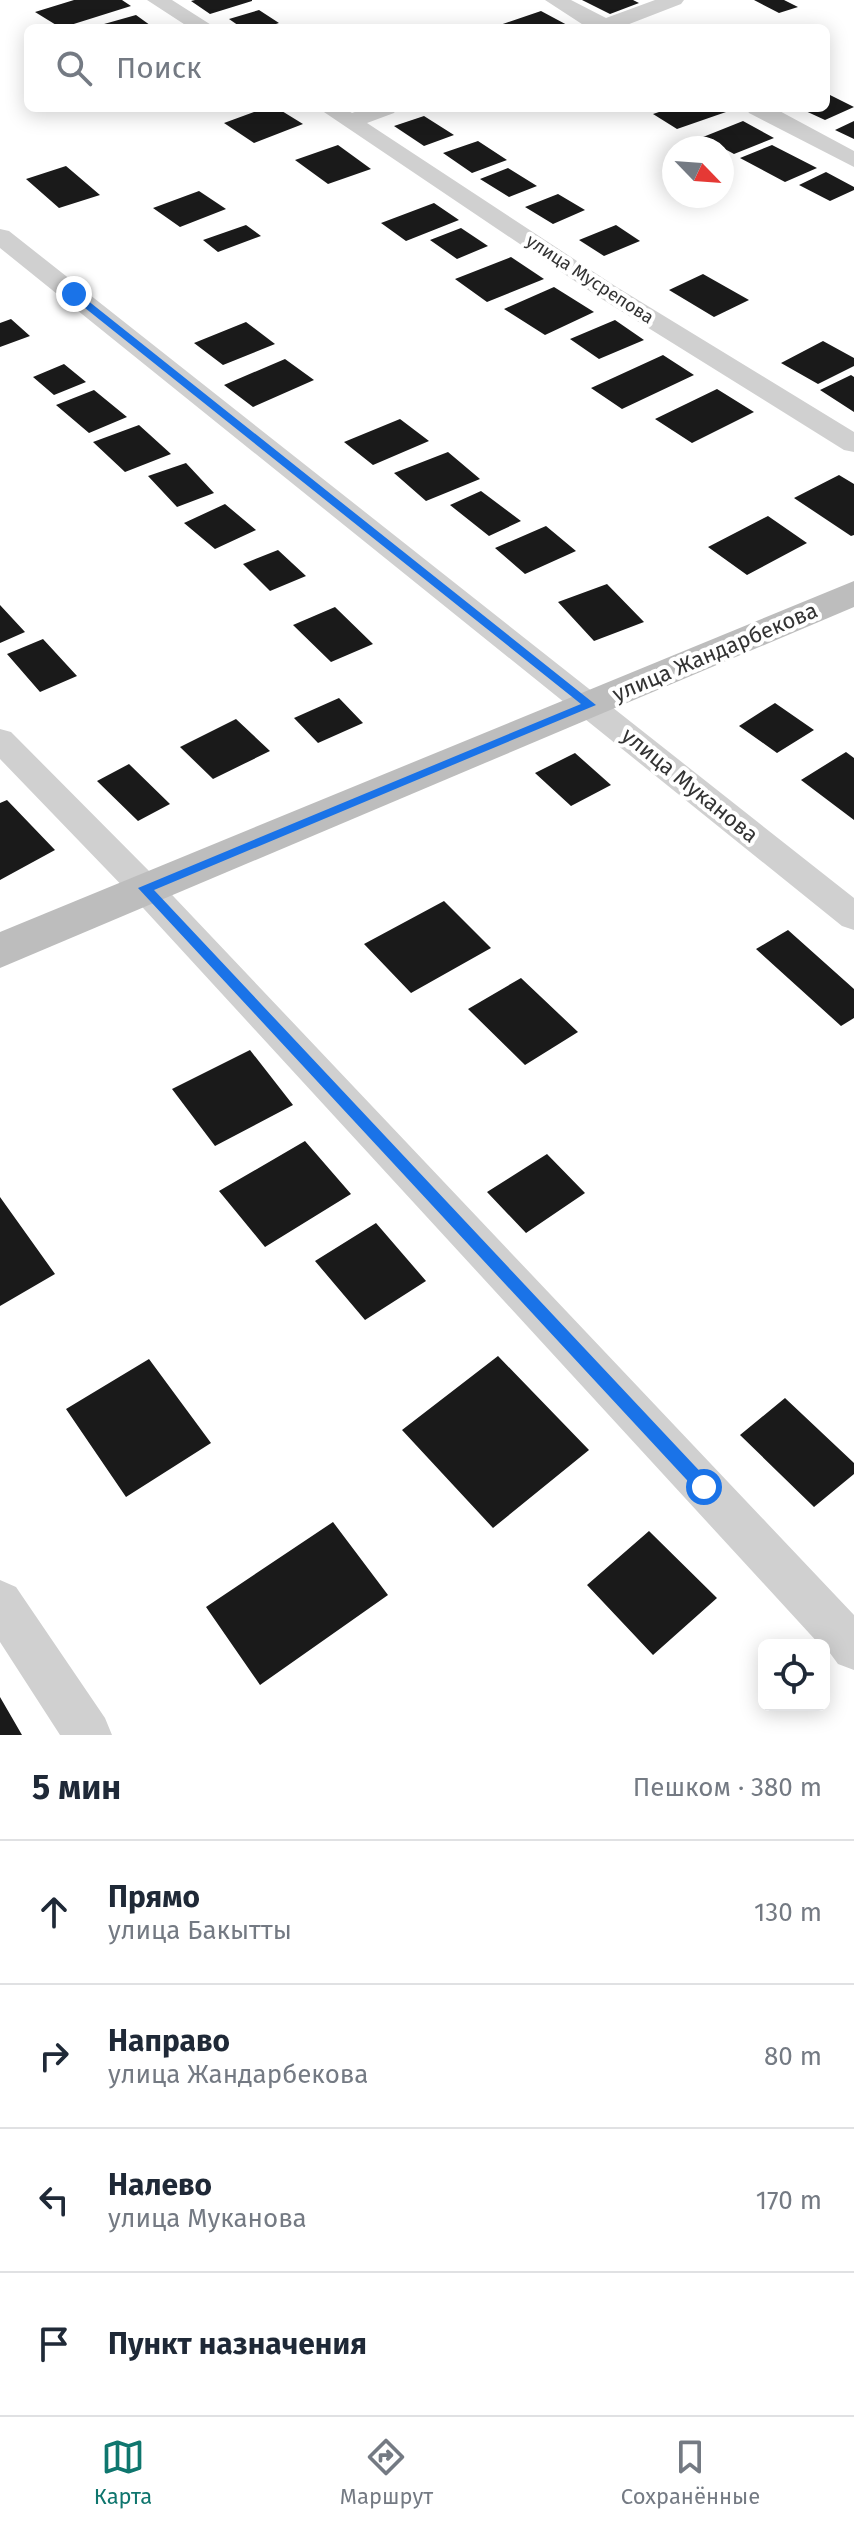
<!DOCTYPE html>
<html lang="ru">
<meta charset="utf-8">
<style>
:root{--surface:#fff;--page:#f6f6f7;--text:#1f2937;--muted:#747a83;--line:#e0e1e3;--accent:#0f766e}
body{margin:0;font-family:"Fira Sans",sans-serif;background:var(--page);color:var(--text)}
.controls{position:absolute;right:24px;bottom:24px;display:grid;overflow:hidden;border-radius:12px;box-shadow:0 4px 20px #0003}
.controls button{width:72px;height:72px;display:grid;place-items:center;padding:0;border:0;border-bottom:2px solid var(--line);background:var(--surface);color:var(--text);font:40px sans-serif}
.compass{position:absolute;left:662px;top:136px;width:72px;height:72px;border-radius:50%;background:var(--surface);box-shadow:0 4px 20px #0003;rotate:115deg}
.stop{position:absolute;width:24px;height:24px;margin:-18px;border:6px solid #1a73e8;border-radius:50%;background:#fff}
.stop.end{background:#1a73e8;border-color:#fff;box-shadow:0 2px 8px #0008}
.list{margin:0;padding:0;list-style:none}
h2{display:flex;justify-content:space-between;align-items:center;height:104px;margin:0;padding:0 32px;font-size:34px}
h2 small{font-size:26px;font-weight:400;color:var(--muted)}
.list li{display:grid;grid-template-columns:52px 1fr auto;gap:24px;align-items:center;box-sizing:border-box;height:144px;padding:0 32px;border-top:2px solid var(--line)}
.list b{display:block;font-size:30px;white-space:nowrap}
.list p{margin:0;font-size:26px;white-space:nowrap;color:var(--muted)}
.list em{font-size:26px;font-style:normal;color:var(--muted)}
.icon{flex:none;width:44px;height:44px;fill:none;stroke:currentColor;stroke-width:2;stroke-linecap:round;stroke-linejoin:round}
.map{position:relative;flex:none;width:854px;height:1735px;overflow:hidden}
.search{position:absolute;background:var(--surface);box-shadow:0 4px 20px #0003;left:24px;right:24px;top:24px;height:88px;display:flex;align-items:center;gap:20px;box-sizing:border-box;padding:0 28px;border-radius:12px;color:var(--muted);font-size:30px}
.sheet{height:680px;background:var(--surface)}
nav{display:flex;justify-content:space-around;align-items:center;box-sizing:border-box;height:112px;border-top:2px solid var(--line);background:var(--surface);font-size:22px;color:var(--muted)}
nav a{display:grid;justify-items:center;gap:4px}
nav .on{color:var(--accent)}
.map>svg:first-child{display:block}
.building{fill:#1a1a1a}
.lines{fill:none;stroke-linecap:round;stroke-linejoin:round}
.street{fill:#d0d0d0;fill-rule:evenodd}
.secondary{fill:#bdbdbd;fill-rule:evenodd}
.route{fill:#1a73e8}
.labels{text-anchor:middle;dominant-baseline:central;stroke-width:8;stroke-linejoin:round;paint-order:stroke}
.far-street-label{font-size:18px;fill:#333;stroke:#fff}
.street-label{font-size:22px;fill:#333;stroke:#fff}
</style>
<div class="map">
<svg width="854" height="1735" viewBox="0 0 854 1735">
<rect width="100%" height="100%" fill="#fff"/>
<!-- building -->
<path class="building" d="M74 0H122L131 6 61 28 35 12Z
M195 0H252V1L210 14 191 1Z
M582 0H633L639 3 610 14Z
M754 0H784L798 7 779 13Z
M259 10 279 23 264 28H242L229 19Z
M541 11 569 26H497Z
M136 15 154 28 97 26Z
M826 93 854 107 825 120 799 108H826Z
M265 108H277L303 124 254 143 224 123Z
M671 108H720L726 112 677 129 653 114Z
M424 116 454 135 424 146 394 126Z
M743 121 774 138 734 154 703 137Z
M854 121V139L835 130Z
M478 141 507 160 472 173 443 153Z
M338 145 371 169 328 184 295 160Z
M772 145 817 168 785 182 740 158Z
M66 166 100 195 59 208 26 179Z
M508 168 537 186 509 197 480 179Z
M826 172 854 187V190L830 201 799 185Z
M199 191 226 209 180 227 153 208Z
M558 194 585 210 553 224 525 207Z
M434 203 459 220 406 241 381 223Z
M246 225 261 236 218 252 203 240Z
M616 225 640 241 604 256 579 240Z
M461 228 488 246 457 259 430 240Z
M511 257 544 279 487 302 455 279Z
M703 274 749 300 714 317 669 290Z
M554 287 594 312 545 335 504 309Z
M11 319 30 336 0 347V323Z
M615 320 644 340 599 359 570 339Z
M246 322 275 344 223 365 194 343Z
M823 341 854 358V366L818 384 781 363Z
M663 355 694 375 622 409 591 388Z
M285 359 314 380 253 407 224 385Z
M64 364 86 382 54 395 33 377Z
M851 375 854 377V412L820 390Z
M717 389 754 412 692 443 655 419Z
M94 390 127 417 89 433 56 405Z
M400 419 429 441 373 465 344 442Z
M139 425 171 454 125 472 93 442Z
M448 452 480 479 426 501 394 473Z
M186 463 214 493 177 507 148 476Z
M839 475 854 484V535L851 536 794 498Z
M481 491 521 521 489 536 450 505Z
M225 504 256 530 215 549 184 523Z
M768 516 807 543 747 575 708 547Z
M546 526 576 551 525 574 495 548Z
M278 550 306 576 270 591 243 564Z
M607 584 644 622 594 641 558 602Z
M0 605 25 632 0 643Z
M335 607 373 644 331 662 293 625Z
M43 639 77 676 40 692 7 654Z
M339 698 363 723 318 743 294 718Z
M775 703 814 730 777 753 739 726Z
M236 719 270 751 213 779 180 747Z
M846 752 854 758V820L801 780Z
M575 753 611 785 571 806 535 773Z
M129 764 170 804 138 821 97 781Z
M7 800 55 850 0 880V803Z
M444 901 491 948 411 993 364 944Z
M788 930 854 989V1018L841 1026 756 949Z
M521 978 578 1032 525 1065 468 1009Z
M250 1050 293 1105 215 1146 172 1089Z
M305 1141 351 1194 265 1247 219 1191Z
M547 1154 585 1193 526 1233 487 1192Z
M0 1197 55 1274 0 1306Z
M376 1223 426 1281 365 1320 315 1261Z
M498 1356 589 1450 493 1528 402 1430Z
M149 1359 211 1443 126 1497 66 1409Z
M785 1398 854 1463V1474L814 1507 740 1435Z
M333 1522 388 1595 260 1685 206 1607Z
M649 1531 717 1598 653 1655 587 1585Z
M0 1697 22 1735H0Z"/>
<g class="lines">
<!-- street -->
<path class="street" d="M147 0H172L216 28H190Z
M545 0H571L606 18 655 0H684L681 4 619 28H588Z
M318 108H344L352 113 366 108H397L394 113 367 123 615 286 854 432V452L844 450 597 296Z
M746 108H774L854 151V167L749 113Z
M0 229 9 231 854 898V930L842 926 0 248Z
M0 729 11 732 157 879 854 1615V1670L838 1664 824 1645H820L133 897 0 759Z
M0 1580 16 1587 105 1718 112 1735H60L0 1642Z"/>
<!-- secondary -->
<path class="secondary" d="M854 581V607L0 968V932Z"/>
</g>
<!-- route -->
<path class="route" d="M70 292H77L596 705 154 890 709 1481 712 1487 709 1492H698L138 888 581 704 70 296Z"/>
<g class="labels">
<!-- far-street labels -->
<g class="far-street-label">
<text transform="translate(590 279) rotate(33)">улица Мусрепова</text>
</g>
<!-- street labels -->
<g class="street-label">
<text transform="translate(715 652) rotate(-23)">улица Жандарбекова</text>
<text transform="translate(690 785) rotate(39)">улица Муканова</text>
</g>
</g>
</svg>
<div class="controls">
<button><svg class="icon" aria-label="locate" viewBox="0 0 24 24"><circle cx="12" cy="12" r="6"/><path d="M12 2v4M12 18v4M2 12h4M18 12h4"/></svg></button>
</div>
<svg class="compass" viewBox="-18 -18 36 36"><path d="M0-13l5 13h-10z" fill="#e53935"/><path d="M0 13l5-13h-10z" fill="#747a83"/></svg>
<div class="stop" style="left:704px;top:1487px"></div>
<div class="stop end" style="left:74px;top:294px"></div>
<div class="search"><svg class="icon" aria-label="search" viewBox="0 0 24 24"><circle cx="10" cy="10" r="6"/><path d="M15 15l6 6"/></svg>Поиск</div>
</div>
<section class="sheet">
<h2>5 мин<small>Пешком · 380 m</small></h2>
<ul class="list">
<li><svg class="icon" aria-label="ahead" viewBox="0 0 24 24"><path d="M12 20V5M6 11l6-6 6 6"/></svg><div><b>Прямо</b><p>улица Бакытты</p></div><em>130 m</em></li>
<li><svg class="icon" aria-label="right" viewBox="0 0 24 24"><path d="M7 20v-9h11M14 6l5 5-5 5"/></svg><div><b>Направо</b><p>улица Жандарбекова</p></div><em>80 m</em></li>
<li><svg class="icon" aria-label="left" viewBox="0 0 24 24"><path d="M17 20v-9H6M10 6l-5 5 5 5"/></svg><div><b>Налево</b><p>улица Муканова</p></div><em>170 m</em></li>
<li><svg class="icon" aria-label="arrive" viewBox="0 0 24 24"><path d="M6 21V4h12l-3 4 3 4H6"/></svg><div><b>Пункт назначения</b></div></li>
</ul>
</section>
<nav>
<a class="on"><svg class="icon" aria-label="map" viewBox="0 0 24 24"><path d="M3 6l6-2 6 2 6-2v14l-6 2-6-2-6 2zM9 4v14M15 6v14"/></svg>Карта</a>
<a><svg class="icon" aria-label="directions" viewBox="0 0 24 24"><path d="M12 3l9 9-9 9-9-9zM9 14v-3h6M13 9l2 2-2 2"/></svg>Маршрут</a>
<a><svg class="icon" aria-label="saved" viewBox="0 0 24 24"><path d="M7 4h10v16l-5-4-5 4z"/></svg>Сохранённые</a>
</nav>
